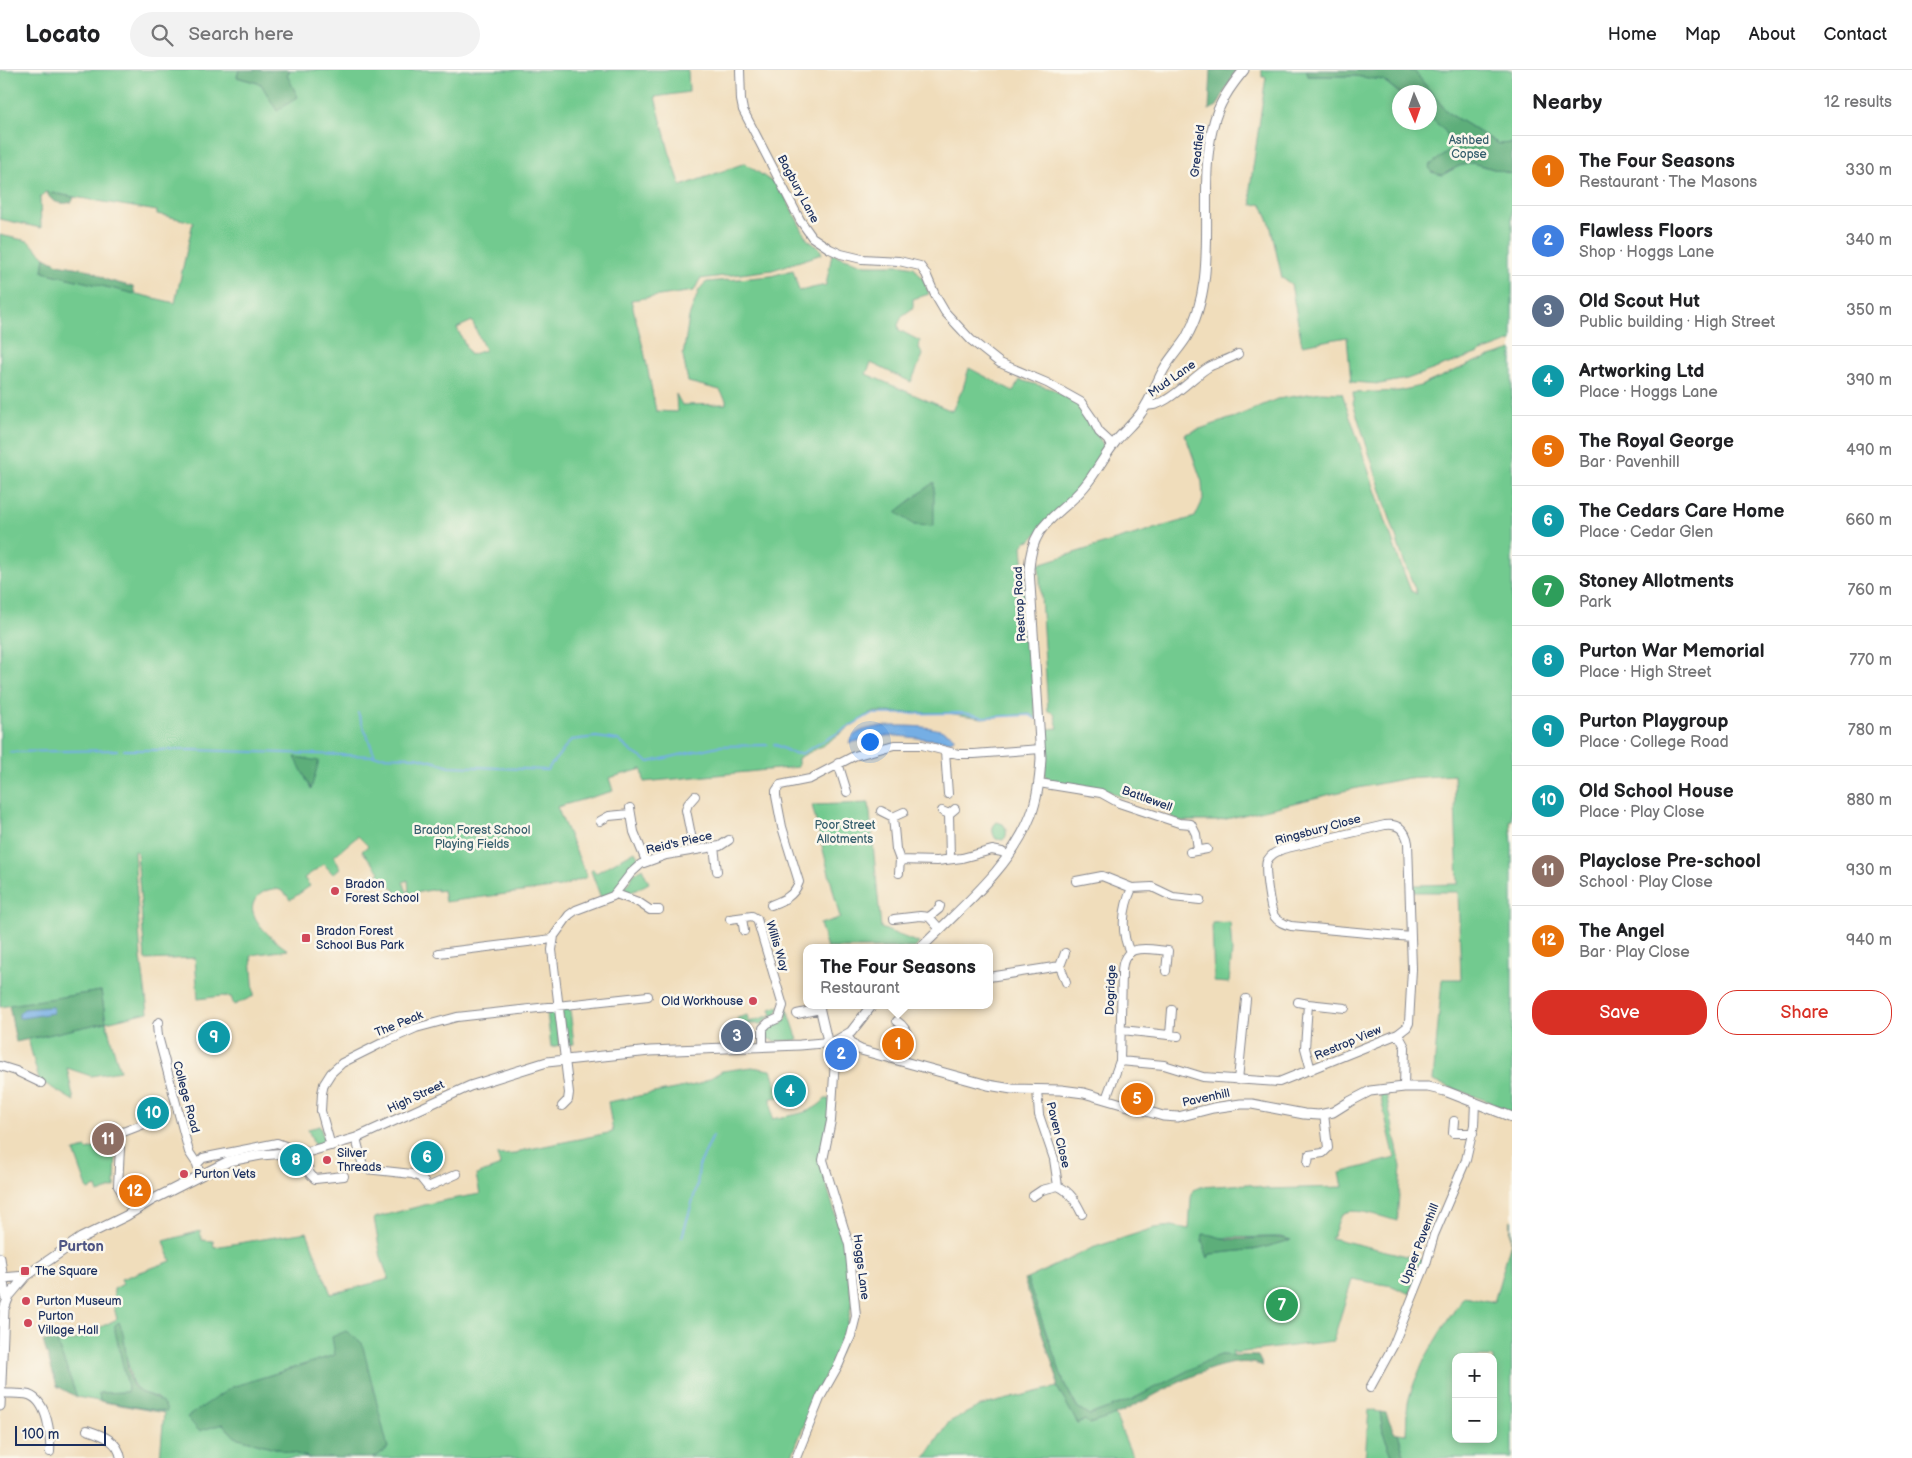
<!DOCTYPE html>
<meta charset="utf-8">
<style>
:root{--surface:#fff;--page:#f2f2f2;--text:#202124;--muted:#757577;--line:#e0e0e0;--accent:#d93025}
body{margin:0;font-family:"Balsamiq Sans",sans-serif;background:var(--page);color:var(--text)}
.controls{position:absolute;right:15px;bottom:15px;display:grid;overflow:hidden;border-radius:10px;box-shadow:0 2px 8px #0003}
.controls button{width:45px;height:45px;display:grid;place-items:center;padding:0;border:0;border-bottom:1px solid var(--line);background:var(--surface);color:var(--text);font:25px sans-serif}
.compass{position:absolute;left:1392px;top:15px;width:45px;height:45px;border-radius:50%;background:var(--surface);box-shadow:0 2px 8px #0003;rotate:178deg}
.scale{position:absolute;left:15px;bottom:12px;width:91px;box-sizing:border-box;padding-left:5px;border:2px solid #1b2f5e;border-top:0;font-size:14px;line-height:18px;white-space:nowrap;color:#1b2f5e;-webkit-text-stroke:4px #fbf7ec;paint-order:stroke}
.you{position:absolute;left:869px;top:671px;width:18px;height:18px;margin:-12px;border:4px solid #fff;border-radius:50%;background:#1a73e8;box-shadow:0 0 0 8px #1a73e833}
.badge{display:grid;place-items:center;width:32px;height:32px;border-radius:50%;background:var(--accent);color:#fff;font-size:16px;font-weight:700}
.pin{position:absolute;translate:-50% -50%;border:2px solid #fff;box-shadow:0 1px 5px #0006}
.popup{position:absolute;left:803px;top:874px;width:190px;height:65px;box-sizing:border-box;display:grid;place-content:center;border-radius:10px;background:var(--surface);filter:drop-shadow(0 1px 4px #0005);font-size:16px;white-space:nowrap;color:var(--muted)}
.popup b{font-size:19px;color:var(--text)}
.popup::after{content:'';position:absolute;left:50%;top:100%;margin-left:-10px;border:10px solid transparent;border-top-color:var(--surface)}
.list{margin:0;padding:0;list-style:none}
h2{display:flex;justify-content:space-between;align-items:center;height:65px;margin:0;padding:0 20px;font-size:21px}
h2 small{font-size:16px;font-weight:400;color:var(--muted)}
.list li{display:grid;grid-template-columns:32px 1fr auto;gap:15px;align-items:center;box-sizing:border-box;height:70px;padding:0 20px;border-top:1px solid var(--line)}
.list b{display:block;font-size:19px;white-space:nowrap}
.list p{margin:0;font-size:16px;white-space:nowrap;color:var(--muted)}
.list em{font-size:16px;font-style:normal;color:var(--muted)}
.actions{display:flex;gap:10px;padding:15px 20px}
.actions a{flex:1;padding:11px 0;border:1px solid var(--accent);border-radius:20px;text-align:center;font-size:18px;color:var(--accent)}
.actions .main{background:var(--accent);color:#fff}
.icon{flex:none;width:28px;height:28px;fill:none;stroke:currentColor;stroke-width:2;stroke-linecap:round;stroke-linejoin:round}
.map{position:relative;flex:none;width:1512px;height:1388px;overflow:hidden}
header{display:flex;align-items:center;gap:30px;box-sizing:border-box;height:70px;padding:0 25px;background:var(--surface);border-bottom:1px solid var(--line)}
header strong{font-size:24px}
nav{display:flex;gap:28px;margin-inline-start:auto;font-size:18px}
.search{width:350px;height:45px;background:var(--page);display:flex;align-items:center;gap:12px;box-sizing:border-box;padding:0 18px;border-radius:28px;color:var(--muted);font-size:19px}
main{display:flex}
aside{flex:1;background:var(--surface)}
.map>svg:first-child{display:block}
.green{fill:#72ca8f;stroke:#467c76;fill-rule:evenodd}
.forest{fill:#5dae7a;stroke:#3c6e6c}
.water{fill:#74aee4;stroke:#486ea1}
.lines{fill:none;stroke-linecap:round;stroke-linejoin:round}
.stream{stroke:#74aee4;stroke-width:2}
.minor-casing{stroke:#86868c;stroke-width:10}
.tertiary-casing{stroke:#86868c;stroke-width:11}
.minor{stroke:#fff;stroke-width:8}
.tertiary{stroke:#fff;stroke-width:9}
.poi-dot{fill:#d1495b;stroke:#fbf7ec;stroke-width:2}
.labels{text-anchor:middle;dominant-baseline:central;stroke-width:5;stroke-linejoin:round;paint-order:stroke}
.park-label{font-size:12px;fill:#355e6d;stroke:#fbf7ec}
.street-label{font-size:12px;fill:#1b2f5e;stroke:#fbf7ec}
.poi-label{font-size:12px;fill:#1b2f5e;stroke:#fbf7ec;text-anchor:start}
.quarter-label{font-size:15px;font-weight:bold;fill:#505684;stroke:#fbf7ec}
</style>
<header>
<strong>Locato</strong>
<div class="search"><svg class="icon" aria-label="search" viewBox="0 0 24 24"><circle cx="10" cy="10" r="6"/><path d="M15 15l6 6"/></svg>Search here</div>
<nav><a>Home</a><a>Map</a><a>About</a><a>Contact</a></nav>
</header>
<main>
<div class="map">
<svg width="1512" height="1388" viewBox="0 0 1512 1388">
<rect width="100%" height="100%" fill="#fbf7ec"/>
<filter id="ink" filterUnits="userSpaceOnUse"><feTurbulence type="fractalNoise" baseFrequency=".02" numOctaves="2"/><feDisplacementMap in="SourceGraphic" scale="10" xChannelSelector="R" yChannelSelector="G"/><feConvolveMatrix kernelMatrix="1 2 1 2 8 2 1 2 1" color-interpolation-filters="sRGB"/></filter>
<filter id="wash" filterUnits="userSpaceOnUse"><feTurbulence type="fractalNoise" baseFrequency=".0096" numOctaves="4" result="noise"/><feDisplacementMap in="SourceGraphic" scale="20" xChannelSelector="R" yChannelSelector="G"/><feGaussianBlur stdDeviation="1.12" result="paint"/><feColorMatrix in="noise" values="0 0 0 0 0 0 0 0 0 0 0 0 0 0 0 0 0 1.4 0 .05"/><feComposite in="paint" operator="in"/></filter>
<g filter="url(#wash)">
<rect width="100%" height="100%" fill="#f0ddbb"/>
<!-- green -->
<path class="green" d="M0 0H239L237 7 261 14 287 5 290 0H688L689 22 655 27 669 81 681 116 745 93 772 112 777 111 807 169 820 179 822 184 772 200 700 209 694 221 631 230 644 281 656 341 677 342 676 324 682 335 726 334V330L720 320 688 312 683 286 689 247 699 220 704 214 707 212 771 206 793 200 799 221 826 215 832 184 866 195H903L914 197 923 209 929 224 913 229V238L902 246 898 255 899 260 920 271 919 278 923 285 911 312 871 293 866 304 952 341 963 318 969 298 1013 321 1020 310 1052 319 1080 335 1104 376V383L1087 409 1031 470 1026 471 1022 476 1036 649 1030 644 982 648 947 643 872 642 822 676 798 688V697L644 712 642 699 609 708 613 721 557 737 587 807 560 817 445 832 443 820 437 821V819L409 824 408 810 403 812 408 824 401 828 395 820H394L390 815H387L378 804 380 802 362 781 368 776 358 766 334 786 340 798 333 804 324 794 304 808 310 816 290 830C288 827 286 823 282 821 270 814 249 827 253 842 257 857 276 872 288 880L251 885 254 926 234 935 231 927 222 926 198 929 195 888 145 890 137 782 134 781 141 888 148 942 106 952 120 1001 91 1006 67 998 74 1031 39 1010 28 969 106 952 101 921 0 937V165L28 171 45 187 43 202 175 233 193 152 157 144V141L45 122 40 128 41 158 0 149ZM472 251 485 280 470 285 457 258Z
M1262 0H1307L1308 6H1355L1383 10 1399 23 1400 52H1430V47L1446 62 1452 79 1429 96 1442 105 1459 96 1472 93 1512 104V271L1407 309 1380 314 1351 312 1347 267 1302 275 1291 214 1282 208 1270 154 1262 134 1252 135 1250 118 1266 7H1262Z
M1410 0H1512V73L1499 74 1448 43 1414 1Z
M1512 280V750L1510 751 1512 775V1043L1493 1033 1433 1011 1442 909H1461L1458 822H1414V815L1458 814 1454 705 1408 708 1348 720 1218 751H1182L1172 748 1171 743 1143 732 1116 725 1109 721 1051 711 1045 706 1048 659 1058 658 1054 643 1048 641 1039 494 1122 468 1195 447 1203 430 1202 412 1185 364 1235 347 1277 329 1321 322 1342 323 1399 490 1411 521 1417 524 1403 489 1353 333 1354 331 1353 323 1399 321 1420 316 1477 291Z
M869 733 881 858 919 873 915 878H827L820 854 840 848 812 735Z
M997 752 1003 754C1007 759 1008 766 1003 770L996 769C992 764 991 756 997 752Z
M635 781 640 791 613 822 601 828 591 801 593 799 596 803Z
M642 798 649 813 628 824H626L624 820 633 805Z
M1230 852 1232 881 1229 913 1214 912 1212 853Z
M780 936 776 945 766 949 762 954H741L737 948 747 945 749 952 772 945 770 939Z
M787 937 798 970 775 971 766 968 768 958 778 953 782 954 788 945 785 944Z
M565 939H570L574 974 565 975 562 942Z
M554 941 556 944 560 975 551 977 547 943Z
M752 997 771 1000 781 1027 771 1028 772 1049C791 1045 813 1044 825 1029H829L830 1045 820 1093 844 1173 852 1233 843 1275 818 1319 791 1388H374L388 1378 335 1285 232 1317 223 1354 235 1367 311 1388H160L164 1343 77 1327 55 1267 73 1271 117 1249 113 1233 114 1219 123 1214 121 1209 171 1191 164 1171 200 1161 202 1170 213 1171 214 1177 307 1162 331 1224 389 1209 381 1188 374 1148 436 1132 480 1124 476 1105 498 1097 500 1095 497 1085 515 1084 520 1081 613 1062 608 1032 700 1014 722 1001ZM119 1252 132 1312 138 1321 157 1328 167 1341 100 1330 99 1323 127 1322 128 1317Z
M1386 1023 1401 1097 1397 1151C1386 1148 1348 1134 1341 1146 1336 1153 1337 1161 1331 1168L1424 1190 1410 1224 1392 1216 1352 1209 1333 1271 1236 1283 1232 1281 1234 1286 1221 1285 1133 1329 1089 1345 1077 1337 1064 1313 1027 1209 1092 1178 1154 1158 1172 1156 1189 1159 1191 1128 1193 1120 1200 1117 1248 1114 1265 1119 1343 1117 1340 1103 1395 1088 1380 1025ZM1270 1167H1281L1291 1170 1258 1179 1210 1184 1208 1187 1202 1171 1222 1168Z
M320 1056 324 1070 321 1074 314 1075 308 1059Z
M109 1073 116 1074 115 1117 98 1123 96 1117 88 1120 74 1081 86 1078 87 1080Z
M1511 1150 1512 1388H1405L1398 1363 1406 1364C1407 1351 1406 1337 1410 1325 1421 1289 1443 1257 1464 1226L1494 1232 1511 1172ZM1456 1287H1493V1369H1456Z
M1057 1317 1078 1354 1085 1350 1089 1354 1115 1345 1133 1388H925L949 1352 980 1336Z
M1369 1340 1380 1342 1383 1362 1393 1388H1365Z"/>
<!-- forest -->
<path class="forest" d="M239 0H290L287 5 298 27 277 41 261 14 237 7Z
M1211 0H1236L1217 36 1209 40Z
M1307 0 1414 1 1448 43 1499 74 1512 73V104L1472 93 1459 96 1442 105 1431 102 1429 96 1452 79 1446 62 1430 47V22L1400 23 1383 10 1355 6H1308Z
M47 122 74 127 72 132C62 135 50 133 47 122Z
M45 187 58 194 90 200 107 210 133 217 135 224 43 202Z
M934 412V456L914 455 896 442Z
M295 687 319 691 311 719Z
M101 921 106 952 16 972 9 935Z
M1203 1164C1212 1164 1219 1168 1227 1169 1249 1171 1270 1164 1291 1170L1258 1179 1210 1184 1208 1188 1202 1171Z
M1027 1209 1064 1313 1077 1337 1089 1345 1133 1329 1212 1288 1221 1285 1258 1286 1263 1296C1223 1279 1153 1329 1115 1345 1107 1349 1098 1351 1089 1354L1085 1350 1078 1354 1057 1317V1307L1024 1210Z
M119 1252C128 1270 124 1297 132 1314 140 1328 164 1324 167 1342L100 1331 99 1323 127 1322 128 1317 115 1261V1255Z
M346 1261 362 1273 388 1378 374 1388H311L235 1367 223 1354 199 1361 187 1347 232 1317 335 1285 332 1267Z
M55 1267 77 1327 57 1316 43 1271H49Z
M1380 1342 1386 1343 1394 1362 1398 1363 1405 1388H1393L1383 1362Z"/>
<!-- water -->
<path class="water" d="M889 656C905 656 944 655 955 668L951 671H947L898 666H880L849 673C853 659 876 657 889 656Z
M51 937H53V943L23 948H19V944L24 939Z"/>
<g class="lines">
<!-- stream -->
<path class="stream" d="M774 674 792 683 801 684 871 644 964 643 983 647 1030 645 1036 649
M124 680H193L375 686 358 643
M10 682 117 680
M375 686 417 687 450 696 547 700 571 670 596 667 618 670 632 682 649 692 718 676 768 675
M682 1167 697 1116 699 1096 713 1066"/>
</g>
</g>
<g filter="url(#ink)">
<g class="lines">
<!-- minor casing -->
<g class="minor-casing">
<path id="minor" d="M740 0 741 30 743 40 800 150 812 167 830 179 841 184 862 189 899 191 920 196 926 204 935 225 945 242 971 270 1000 293 1047 313 1081 332 1092 348 1099 362 1113 375
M1146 335C1164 340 1193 306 1209 297 1218 292 1229 290 1238 284
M945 681 948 724
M838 693 847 722
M1039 713 1101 723 1119 733 1179 753 1191 754 1196 764 1198 780
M630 738 634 762 646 791
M881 741 893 747 904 742
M942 741 949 744 955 739
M949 744 950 789
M893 747 896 779 900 790 937 791 962 788 992 780 1002 782 1008 786
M600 751 609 746 630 744
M714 777 717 801
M694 780 686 740 688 734 695 726
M1190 782 1207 779
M899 803 900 790
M1076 811 1102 806 1132 818
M616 824 638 832 650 840H659
M771 835C784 830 794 826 799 812L782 757 776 726V721L780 715 810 709 854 686 894 675H922L958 684H974L1041 679
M929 847 939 839 940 836
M742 848 744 861
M730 849 752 846 757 849 783 936 779 948 768 953 763 958V976
M894 849 920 846 929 847 939 858
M1130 882C1120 862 1123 838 1132 818L1152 817 1173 827 1200 830
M439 883 552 869
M1060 896 1065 883
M989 907 1060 896 1066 912
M1298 932 1308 934
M797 944 820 939 828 973
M897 951C914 963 906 974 901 991
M159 952 157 955 158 966 189 1082 197 1094 200 1105
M1122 960 1178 966
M1398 964 1407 957 1409 953 1412 899 1408 773C1406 760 1398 753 1385 755L1283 779C1276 782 1271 784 1267 791 1264 799 1270 838 1274 846 1278 852 1284 854 1291 856L1411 867
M1170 965 1172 940
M1120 991 1122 902C1123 872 1146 879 1168 881L1166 901
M0 996 16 1001 41 1013
M1311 1000 1305 978 1308 934 1345 938
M1238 1010 1246 929
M1037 1020 1039 1045 1054 1089 1058 1116C1071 1122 1076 1132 1082 1144
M1106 1029 1120 991 1164 995 1203 1007 1279 1012 1398 964 1405 977 1404 1017
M562 1036 568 1030 569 1023 552 880 554 866 569 845 576 840 613 826 631 803 641 794 666 785 720 776 729 770
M1454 1051 1453 1063H1473
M113 1056 118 1064 144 1054
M118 1064 120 1078 118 1116 134 1141
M356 1068 363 1096 366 1099 412 1104 420 1107 428 1117 457 1104
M331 1076 321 1041 322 1023 324 1014 331 1003 342 993 382 973 416 958 457 947 648 926
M304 1082 310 1104 315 1109 344 1106
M1308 1093 1309 1085 1323 1083 1328 1078 1324 1044
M197 1094 203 1088 212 1086 277 1073 285 1076 287 1083
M1033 1126 1042 1120 1058 1116
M1370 1318 1393 1276 1426 1194 1434 1165 1466 1090 1474 1055 1475 1033
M1 1323C9 1324 20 1323 29 1325 48 1332 51 1366 50 1382
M87 1360C102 1365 118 1370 121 1388
M796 1388 821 1326 839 1294 851 1266 856 1246 849 1175 823 1090 831 1051 836 975 834 972"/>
</g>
<!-- tertiary casing -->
<g class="tertiary-casing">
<path id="tertiary" d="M921 878C961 837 1010 799 1031 745 1038 727 1040 707 1041 688L1029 499C1032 451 1057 449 1084 417 1096 403 1104 386 1116 371 1124 361 1134 353 1141 343 1151 330 1156 313 1164 299 1170 288 1179 279 1186 268 1222 206 1196 123 1213 56 1218 34 1230 17 1244 0
M846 966 855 977 861 980 988 1015 1012 1019 1061 1020 1084 1023 1163 1046 1178 1047 1213 1038 1241 1034H1252L1304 1044 1319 1045 1333 1042 1349 1032 1370 1021 1404 1017H1428L1445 1021 1512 1047
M0 1188 5 1226 7 1229
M2 1208 26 1206
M0 1336 4 1239 9 1226 26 1206 81 1168 126 1146 152 1130 229 1091 261 1085 311 1081 356 1068 470 1016 547 992 650 981 800 975 834 972 851 962 872 935"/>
</g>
<!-- minor -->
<use href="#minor" class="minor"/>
<!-- tertiary -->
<use href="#tertiary" class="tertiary"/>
</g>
</g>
<!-- markers -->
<g class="poi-dot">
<circle cx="335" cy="821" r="5"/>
<rect x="301" y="863" width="10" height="10" rx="2.5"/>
<circle cx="753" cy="931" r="5"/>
<circle cx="327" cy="1090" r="5"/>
<circle cx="184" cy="1104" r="5"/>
<rect x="20" y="1196" width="10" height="10" rx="2.5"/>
<circle cx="26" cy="1231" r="5"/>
<circle cx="28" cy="1253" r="5"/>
</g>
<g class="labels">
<!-- park labels -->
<g class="park-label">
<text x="1469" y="70">Ashbed<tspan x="1469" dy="14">Copse</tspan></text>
<text x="845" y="755">Poor Street<tspan x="845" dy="14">Allotments</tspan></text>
<text x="472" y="760">Bradon Forest School<tspan x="472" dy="14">Playing Fields</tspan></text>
</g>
<!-- street labels -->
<g class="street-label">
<text transform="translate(1198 81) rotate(-83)">Greatfield</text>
<text transform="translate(798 119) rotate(62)">Bagbury Lane</text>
<text transform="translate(1172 309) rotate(-35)">Mud Lane</text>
<text transform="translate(1020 534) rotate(-93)">Restrop Road</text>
<text transform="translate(1147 729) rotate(20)">Battlewell</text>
<text transform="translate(1318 760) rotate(-15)">Ringsbury Close</text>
<text transform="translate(679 773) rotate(-13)">Reid's Piece</text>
<text transform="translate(777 876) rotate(73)">Willis Way</text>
<text transform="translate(1111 920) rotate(-88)">Dogridge</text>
<text transform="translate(399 954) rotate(-22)">The Peak</text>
<text transform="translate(1348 973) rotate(-23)">Restrop View</text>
<text transform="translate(186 1027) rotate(75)">College Road</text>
<text transform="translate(416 1027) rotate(-25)">High Street</text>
<text transform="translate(1206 1028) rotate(-12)">Pavenhill</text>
<text transform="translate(1058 1065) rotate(76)">Paven Close</text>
<text transform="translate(1420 1174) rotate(-69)">Upper Pavenhill</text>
<text transform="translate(861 1197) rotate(83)">Hoggs Lane</text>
</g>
<!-- poi labels -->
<g class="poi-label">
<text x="345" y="814">Bradon<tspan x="345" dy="14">Forest School</tspan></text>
<text x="316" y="861">Bradon Forest<tspan x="316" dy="14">School Bus Park</tspan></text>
<text x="743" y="931" text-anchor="end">Old Workhouse</text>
<text x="337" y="1083">Silver<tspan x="337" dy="14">Threads</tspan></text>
<text x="194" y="1104">Purton Vets</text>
<text x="35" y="1201">The Square</text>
<text x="36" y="1231">Purton Museum</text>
<text x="38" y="1246">Purton<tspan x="38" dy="14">Village Hall</tspan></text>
</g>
<!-- quarter labels -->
<g class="quarter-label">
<text x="81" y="1176">Purton</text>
</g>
</g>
</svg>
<div class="controls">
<button>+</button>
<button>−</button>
</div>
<svg class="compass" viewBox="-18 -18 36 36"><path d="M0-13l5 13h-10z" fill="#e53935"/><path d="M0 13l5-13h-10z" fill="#757577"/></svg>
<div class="scale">100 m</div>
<div class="you"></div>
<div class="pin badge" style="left:898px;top:974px;background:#e8710a">1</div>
<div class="popup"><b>The Four Seasons</b>Restaurant</div>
<div class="pin badge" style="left:841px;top:984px;background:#3f7fe0">2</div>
<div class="pin badge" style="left:737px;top:966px;background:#5c6f8a">3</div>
<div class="pin badge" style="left:790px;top:1021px;background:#0f9aa8">4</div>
<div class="pin badge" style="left:1137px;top:1029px;background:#e8710a">5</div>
<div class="pin badge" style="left:427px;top:1087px;background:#0f9aa8">6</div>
<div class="pin badge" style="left:1282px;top:1235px;background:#2e9e5b">7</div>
<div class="pin badge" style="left:296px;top:1090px;background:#0f9aa8">8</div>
<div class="pin badge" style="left:214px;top:967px;background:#0f9aa8">9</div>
<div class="pin badge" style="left:153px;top:1043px;background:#0f9aa8">10</div>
<div class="pin badge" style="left:108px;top:1069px;background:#8d6e63">11</div>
<div class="pin badge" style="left:135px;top:1121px;background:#e8710a">12</div>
</div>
<aside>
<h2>Nearby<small>12 results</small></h2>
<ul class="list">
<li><span class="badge" style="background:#e8710a">1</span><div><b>The Four Seasons</b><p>Restaurant · The Masons</p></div><em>330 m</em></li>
<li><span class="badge" style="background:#3f7fe0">2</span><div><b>Flawless Floors</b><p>Shop · Hoggs Lane</p></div><em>340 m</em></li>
<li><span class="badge" style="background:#5c6f8a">3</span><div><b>Old Scout Hut</b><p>Public building · High Street</p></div><em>350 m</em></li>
<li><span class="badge" style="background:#0f9aa8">4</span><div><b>Artworking Ltd</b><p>Place · Hoggs Lane</p></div><em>390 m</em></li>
<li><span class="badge" style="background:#e8710a">5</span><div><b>The Royal George</b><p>Bar · Pavenhill</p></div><em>490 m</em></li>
<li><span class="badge" style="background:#0f9aa8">6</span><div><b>The Cedars Care Home</b><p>Place · Cedar Glen</p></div><em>660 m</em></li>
<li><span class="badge" style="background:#2e9e5b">7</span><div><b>Stoney Allotments</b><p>Park</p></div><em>760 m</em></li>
<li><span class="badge" style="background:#0f9aa8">8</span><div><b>Purton War Memorial</b><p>Place · High Street</p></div><em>770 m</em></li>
<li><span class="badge" style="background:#0f9aa8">9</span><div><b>Purton Playgroup</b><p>Place · College Road</p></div><em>780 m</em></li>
<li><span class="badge" style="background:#0f9aa8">10</span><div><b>Old School House</b><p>Place · Play Close</p></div><em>880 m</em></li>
<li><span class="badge" style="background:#8d6e63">11</span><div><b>Playclose Pre-school</b><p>School · Play Close</p></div><em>930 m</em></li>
<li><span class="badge" style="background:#e8710a">12</span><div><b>The Angel</b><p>Bar · Play Close</p></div><em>940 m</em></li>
</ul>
<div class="actions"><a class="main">Save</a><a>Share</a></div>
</aside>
</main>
